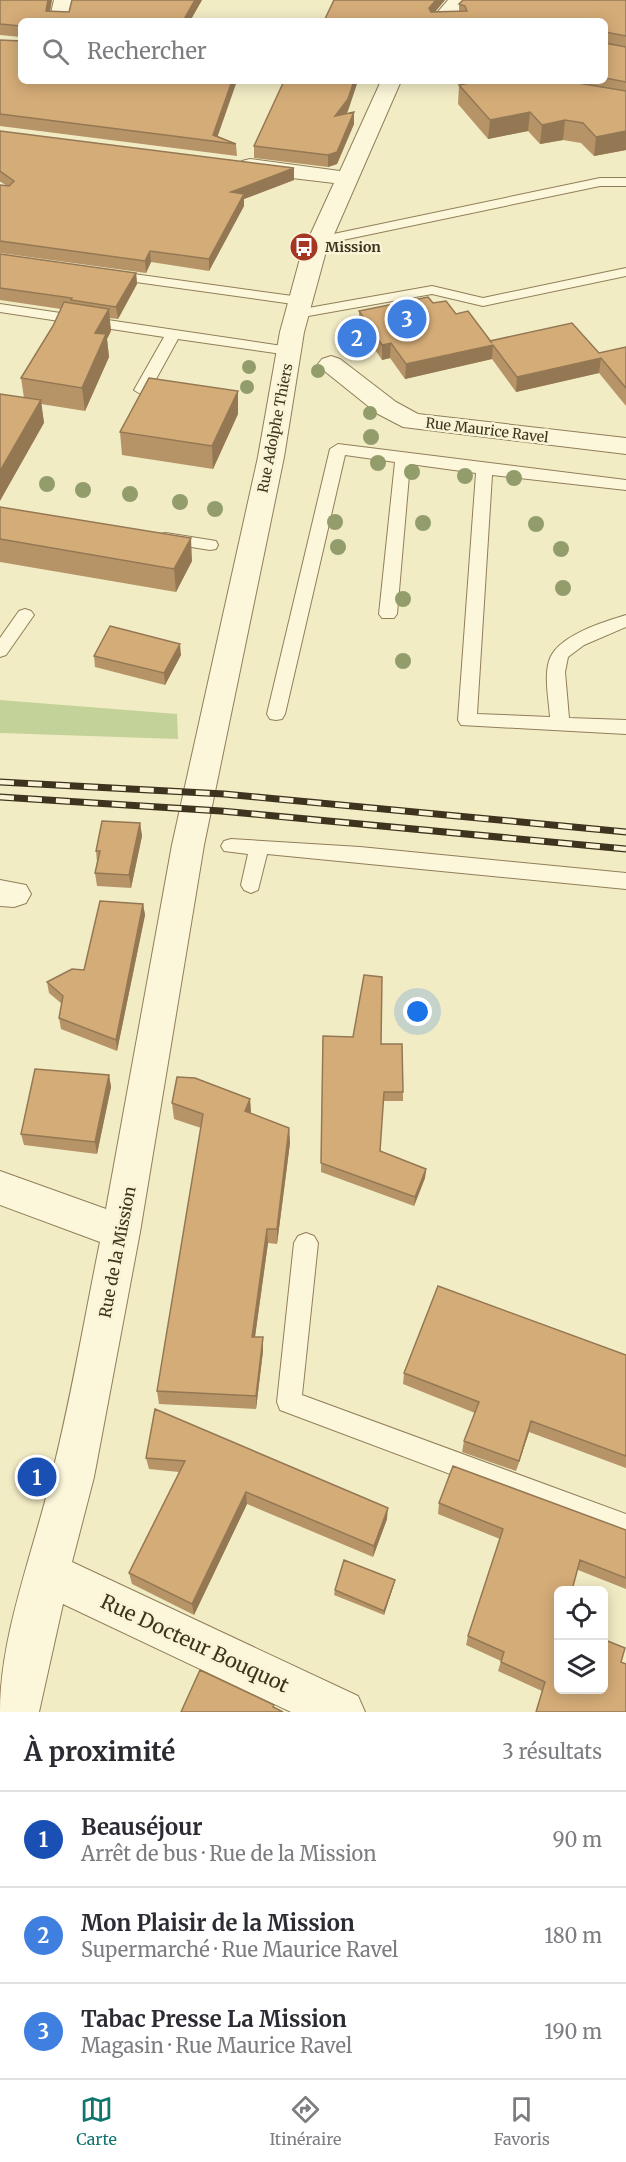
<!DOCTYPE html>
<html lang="fr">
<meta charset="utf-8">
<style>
:root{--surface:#fff;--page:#f2f2f3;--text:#2b2b33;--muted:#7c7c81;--line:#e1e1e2;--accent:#0f766e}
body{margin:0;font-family:Merriweather,serif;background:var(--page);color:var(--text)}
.controls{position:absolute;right:18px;bottom:18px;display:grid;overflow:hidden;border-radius:9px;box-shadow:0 3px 15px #0003}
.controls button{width:54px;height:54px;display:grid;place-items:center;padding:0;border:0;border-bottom:2px solid var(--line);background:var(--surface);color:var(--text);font:30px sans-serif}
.you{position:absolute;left:418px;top:1012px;width:21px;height:21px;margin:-15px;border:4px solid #fff;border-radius:50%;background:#1a73e8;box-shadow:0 0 0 9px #1a73e833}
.badge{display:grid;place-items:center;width:39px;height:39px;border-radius:50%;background:var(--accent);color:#fff;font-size:20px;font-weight:700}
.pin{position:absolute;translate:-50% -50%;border:3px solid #fff;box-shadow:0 2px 6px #0006}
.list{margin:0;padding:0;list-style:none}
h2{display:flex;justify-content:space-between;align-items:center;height:78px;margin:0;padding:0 24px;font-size:26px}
h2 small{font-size:20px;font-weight:400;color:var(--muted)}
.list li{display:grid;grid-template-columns:39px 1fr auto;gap:18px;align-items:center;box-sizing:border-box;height:96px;padding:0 24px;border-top:2px solid var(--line)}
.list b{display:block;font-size:22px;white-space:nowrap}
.list p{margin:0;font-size:20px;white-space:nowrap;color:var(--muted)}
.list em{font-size:20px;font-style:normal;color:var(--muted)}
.icon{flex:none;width:33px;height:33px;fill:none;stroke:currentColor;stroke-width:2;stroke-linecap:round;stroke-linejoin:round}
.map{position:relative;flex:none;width:626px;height:1712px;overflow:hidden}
.search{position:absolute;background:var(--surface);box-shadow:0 3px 15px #0003;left:18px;right:18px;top:18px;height:66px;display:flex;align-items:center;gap:15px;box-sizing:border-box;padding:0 21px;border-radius:9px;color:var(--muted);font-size:22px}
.sheet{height:366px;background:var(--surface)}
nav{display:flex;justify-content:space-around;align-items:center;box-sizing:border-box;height:84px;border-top:2px solid var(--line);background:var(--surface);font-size:16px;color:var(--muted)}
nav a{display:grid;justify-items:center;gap:3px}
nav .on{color:var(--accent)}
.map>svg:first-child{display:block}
.green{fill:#c2d298}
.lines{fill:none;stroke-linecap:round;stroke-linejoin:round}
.lane-casing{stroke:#907e59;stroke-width:2}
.street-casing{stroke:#907e59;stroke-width:2}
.lane{fill:#fcf7da;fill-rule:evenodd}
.street{fill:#fcf7da;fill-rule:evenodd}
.rail-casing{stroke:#3e331e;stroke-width:7}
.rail{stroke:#f9f4d6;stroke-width:4.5;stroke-dasharray:14;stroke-linecap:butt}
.tree{fill:#939d6c}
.wall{fill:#b69467}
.shaded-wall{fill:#947854}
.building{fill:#d4ac78;stroke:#947854;stroke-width:1.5}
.labels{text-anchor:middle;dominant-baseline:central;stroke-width:5;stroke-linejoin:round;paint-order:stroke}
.far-poi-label{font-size:14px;font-weight:bold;fill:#3e331e;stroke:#f9f4d6;text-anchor:start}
.far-street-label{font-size:14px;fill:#3e331e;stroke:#f9f4d6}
.street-label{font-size:16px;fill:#3e331e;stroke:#f9f4d6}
.near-street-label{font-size:20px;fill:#3e331e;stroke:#f9f4d6}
</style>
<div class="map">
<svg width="626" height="1712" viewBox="0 0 626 1712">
<rect width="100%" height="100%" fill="#f2ecc5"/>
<!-- green -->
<path class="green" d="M0 700 177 714 178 739 0 733Z"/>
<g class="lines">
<!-- lane casing -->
<g class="lane-casing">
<path id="lane" d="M600 178H626V186H600L319 245 312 241 319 237Z
M626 268V276L483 306 432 294 297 318 290 314 297 310 432 286 483 298Z
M112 271 300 297 307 301 300 305 107 278 105 275Z
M0 304 289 347 296 351 289 355 178 339 150 390 142 395 134 390 164 337 0 312Z
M338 444 626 480V490L492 475 477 714 550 717C549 700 544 678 549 661 556 636 603 622 626 615V627L584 645 568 657 565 672 569 718 626 720V734L461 725 458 720 476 473 410 464 397 614 394 618H382L379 614 395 462 345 455 285 714 282 719 276 720 270 719 267 714 330 449Z
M166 533 210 540 216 541 218 545 216 549 210 550 160 542 158 538 160 534Z
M25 609 31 611 34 615 6 655 0 657V638L19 611Z
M231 839 360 847 626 873V889L267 854 258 890 251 893 244 890 241 885 248 854 224 851 221 846 224 841Z
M306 1233 314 1236 318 1243 302 1395 626 1514V1540L280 1410 277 1402 294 1243 298 1236Z"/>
</g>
<!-- street casing -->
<g class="street-casing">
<path id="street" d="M54 0H74L69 21H49Z
M448 0H468L451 21H430Z
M381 81H401L325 255 304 332 284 457 204 845 140 1232 94 1477 72 1562 358 1696 365 1712H291L63 1604 39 1712H0C0 1635 33 1553 51 1478 71 1400 84 1320 100 1242L0 1205V1171L106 1209 172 845 258 457 280 332 301 255 334 183 250 173 242 171 239 166 242 161 250 159 340 171Z
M331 356 340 359 396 402 418 414 626 438V454L403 427 378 414 322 369 318 364 322 359Z
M0 880 26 885 31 894 26 903 14 907 0 906Z"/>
</g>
<!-- lane -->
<use href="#lane" class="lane"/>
<!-- street -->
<use href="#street" class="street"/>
<!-- rail casing -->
<g class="rail-casing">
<path id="rail" d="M0 782 224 794 626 832
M0 797 221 811 626 849"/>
</g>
<!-- rail -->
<use href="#rail" class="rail"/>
</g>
<!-- trees -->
<g class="tree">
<circle cx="249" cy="367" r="7"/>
<circle cx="318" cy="371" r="7"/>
<circle cx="247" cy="387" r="7"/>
<circle cx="370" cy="413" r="7"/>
<circle cx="371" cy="437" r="8"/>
<circle cx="378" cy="463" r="8"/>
<circle cx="412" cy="472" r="8"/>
<circle cx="465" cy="476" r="8"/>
<circle cx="514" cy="478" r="8"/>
<circle cx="47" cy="484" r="8"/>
<circle cx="83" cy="490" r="8"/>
<circle cx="130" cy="494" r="8"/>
<circle cx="180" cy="502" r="8"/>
<circle cx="215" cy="509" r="8"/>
<circle cx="335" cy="522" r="8"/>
<circle cx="423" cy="523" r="8"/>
<circle cx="536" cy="524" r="8"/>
<circle cx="338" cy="547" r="8"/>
<circle cx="561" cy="549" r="8"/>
<circle cx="563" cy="588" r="8"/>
<circle cx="403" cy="599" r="8"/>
<circle cx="403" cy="661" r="8"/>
</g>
<!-- wall -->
<path class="wall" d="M0 0H52L50 11 69 12 72 0H202L190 21H21V37L0 35Z
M334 0H445L435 12 459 11V4L626 0V150L594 156 581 143 563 140 540 144 528 131 488 139 458 104 459 85 480 81H605V21H324Z
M0 40 236 144 237 156 0 126Z
M348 111 345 114 354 112V124L337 164 328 167 254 158V146Z
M0 131 294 180 244 199V206L209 271 151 262 146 273 0 253V185L7 186 1 182H0Z
M0 254 136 273 137 284 118 319 109 318 111 331 107 339 109 357 85 411 41 404 44 423 24 398 21 378 53 326 61 309 0 300Z
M433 303 456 314 490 341 599 353 626 347V406L599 373 516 392 492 359 405 379 390 358 382 360 359 326V311Z
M238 414 213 469 122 455 120 432Z
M0 507 192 561 176 592 0 562Z
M181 655 165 685 95 667 94 656Z
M140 823 142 836 131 888 97 886 95 873 97 862 96 851Z
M143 904 145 915 117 1051 61 1029 59 1018 62 1004 49 993 47 982 84 970Z
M323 1036 381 1044 403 1092V1101H383L380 1151 426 1169 425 1178 414 1206 321 1172Z
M109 1075 111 1087 97 1154 24 1145 21 1134Z
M250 1099 251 1113 289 1128 290 1143 277 1244 268 1243 255 1337 263 1351 256 1409 159 1404 157 1391 201 1128 174 1119 172 1103Z
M626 1355V1468L529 1432 516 1471 462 1452 464 1441 475 1413 403 1384 404 1373Z
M155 1409 387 1519 373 1557 247 1504 194 1615 132 1584 129 1573 179 1472 149 1469 146 1458Z
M439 1503 626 1530V1589L578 1570 558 1590V1689L621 1662 626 1712H536L542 1691 498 1671 501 1661 466 1645 468 1636 500 1539 438 1514Z
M394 1584 384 1615 334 1595 335 1590Z"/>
<!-- shaded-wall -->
<path class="shaded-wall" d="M48 0H52L48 21 46 11Z
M195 0H202L190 21H183Z
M436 0H445L428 20 429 8Z
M232 81H237L216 141 213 135Z
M354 81H358L348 111 335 128V116Z
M354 112V124L337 164 328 167V155Z
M530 112 528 131 488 139 490 120Z
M565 120 563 140 540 144 542 125Z
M626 131V150L594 156 596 137Z
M294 168V180L244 199V206L209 271V259L231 192Z
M150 251 151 262 146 273 145 261Z
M136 273 137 284 118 319 116 307Z
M109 309 111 331 107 339 109 357 85 411 82 388 95 333Z
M391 343 390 358 382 360V345Z
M493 345 492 359 405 379 406 364Z
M601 358 599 373 516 392 517 377Z
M238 391V414L213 469 212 446Z
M41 400 44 423 0 501V471Z
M191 538 192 561 176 592 174 569Z
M180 644 181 655 165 685 164 673Z
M140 823 142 836 131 888 129 875Z
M143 904 145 915 117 1051 116 1040Z
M109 1075 111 1087 97 1154 95 1142Z
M250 1099 251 1114 245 1111Z
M289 1128 290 1143 277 1244V1229Z
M426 1169 425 1178 414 1206 415 1197Z
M267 1229 268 1243 253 1351 252 1337Z
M263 1337V1351L256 1409V1396Z
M531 1421 529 1432 516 1471Z
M246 1492 247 1504 194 1615 192 1604Z
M388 1508 387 1519 373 1557 374 1546Z
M395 1580 394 1584 384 1615V1611Z"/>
<!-- building -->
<path class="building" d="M0 0H48L46 11 69 12 72 0H195L183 21H21V26L0 24Z
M334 0H436L429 8 431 12 467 11 465 6 459 4 463 0H626V36L605 32V21H324Z
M0 40 21 41V81H232L213 135 236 144 0 114Z
M605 43 626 47V82L605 78Z
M284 81H354L348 99 335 116 354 112 337 152 328 155 254 146Z
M480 81H566L626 91V131L596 137 583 123 565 120 542 125 530 112 490 120 459 85Z
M0 131 294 168 231 192 244 194 209 259 150 251 145 261 0 241V185L9 186 14 181 0 171Z
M0 254 136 273 116 307 71 300 72 298 0 288Z
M428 297 433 303 446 301 456 314 468 311 492 343 490 341 572 323 599 353 626 347V388L601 358 517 377 493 345 406 364 391 343 382 345 359 311Z
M64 302 109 309 95 333 106 334 82 388 21 378 53 326Z
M149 378 238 391 212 446 120 432Z
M0 394 41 400 0 471Z
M0 507 191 538 174 569 0 539Z
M110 626 180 644 164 673 94 656Z
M102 821 140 823 129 875 95 873 100 851H96Z
M100 901 143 904 116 1040 59 1018 63 996 47 982 72 969 84 970Z
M364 975 382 977 381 1044H402L403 1092H384L380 1151 426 1169 415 1197 321 1163 323 1036 353 1037Z
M35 1069 109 1075 95 1142 21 1134Z
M177 1077 195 1078 250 1099 245 1111 289 1128 277 1229H267L252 1337H263L256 1396 157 1391 203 1114 172 1103Z
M438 1286 626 1355V1456L531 1421 519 1461 464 1441 479 1402 404 1373Z
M155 1409 388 1508 374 1546 246 1492 192 1604 129 1573 185 1461 146 1458Z
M453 1466 626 1530V1578L580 1560 572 1590H558V1689H603V1639L625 1648 621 1662 626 1664V1712H536L545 1682 501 1662 504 1652 468 1636 503 1529 439 1503Z
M344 1560 395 1580 384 1611 335 1590Z
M200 1670 274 1705 273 1707 283 1712H181Z"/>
<!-- icons -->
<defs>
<g id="bus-disc" transform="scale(1.5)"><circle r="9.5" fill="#a53623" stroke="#f9f4d6"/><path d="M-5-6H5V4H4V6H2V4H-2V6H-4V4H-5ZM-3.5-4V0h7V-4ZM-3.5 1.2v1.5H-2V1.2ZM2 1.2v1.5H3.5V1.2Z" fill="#fff"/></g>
</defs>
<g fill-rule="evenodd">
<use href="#bus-disc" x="304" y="247"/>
</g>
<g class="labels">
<!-- far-poi labels -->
<g class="far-poi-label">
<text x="325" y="247">Mission</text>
</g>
<!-- far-street labels -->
<g class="far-street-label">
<text transform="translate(275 428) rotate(-79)">Rue Adolphe Thiers</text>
<text transform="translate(487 430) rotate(7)">Rue Maurice Ravel</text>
</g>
<!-- street labels -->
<g class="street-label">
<text transform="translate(117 1252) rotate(-79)">Rue de la Mission</text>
</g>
<!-- near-street labels -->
<g class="near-street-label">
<text transform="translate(195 1643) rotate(25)">Rue Docteur Bouquot</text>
</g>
</g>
</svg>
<div class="controls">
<button><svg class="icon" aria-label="locate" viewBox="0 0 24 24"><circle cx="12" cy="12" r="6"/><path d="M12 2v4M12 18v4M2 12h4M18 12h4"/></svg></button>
<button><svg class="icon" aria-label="layers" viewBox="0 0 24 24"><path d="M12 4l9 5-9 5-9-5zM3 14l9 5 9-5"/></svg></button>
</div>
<div class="you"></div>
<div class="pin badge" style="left:37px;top:1477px;background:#1a4fb4">1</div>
<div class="pin badge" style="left:357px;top:338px;background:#3f7fe0">2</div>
<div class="pin badge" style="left:407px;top:319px;background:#3f7fe0">3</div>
<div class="search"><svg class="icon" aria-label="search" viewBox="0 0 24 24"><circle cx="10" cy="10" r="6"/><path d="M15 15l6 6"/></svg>Rechercher</div>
</div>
<section class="sheet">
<h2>À proximité<small>3 résultats</small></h2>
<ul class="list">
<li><span class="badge" style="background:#1a4fb4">1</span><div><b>Beauséjour</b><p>Arrêt de bus · Rue de la Mission</p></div><em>90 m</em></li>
<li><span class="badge" style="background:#3f7fe0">2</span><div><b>Mon Plaisir de la Mission</b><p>Supermarché · Rue Maurice Ravel</p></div><em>180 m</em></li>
<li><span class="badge" style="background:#3f7fe0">3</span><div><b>Tabac Presse La Mission</b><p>Magasin · Rue Maurice Ravel</p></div><em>190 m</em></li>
</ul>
</section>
<nav>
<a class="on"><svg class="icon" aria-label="map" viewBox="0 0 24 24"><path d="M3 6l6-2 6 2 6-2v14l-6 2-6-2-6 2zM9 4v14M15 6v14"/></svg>Carte</a>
<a><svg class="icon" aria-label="directions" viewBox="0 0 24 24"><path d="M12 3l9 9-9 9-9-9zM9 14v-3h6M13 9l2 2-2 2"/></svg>Itinéraire</a>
<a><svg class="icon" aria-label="saved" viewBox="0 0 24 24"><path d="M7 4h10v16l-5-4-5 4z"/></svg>Favoris</a>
</nav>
